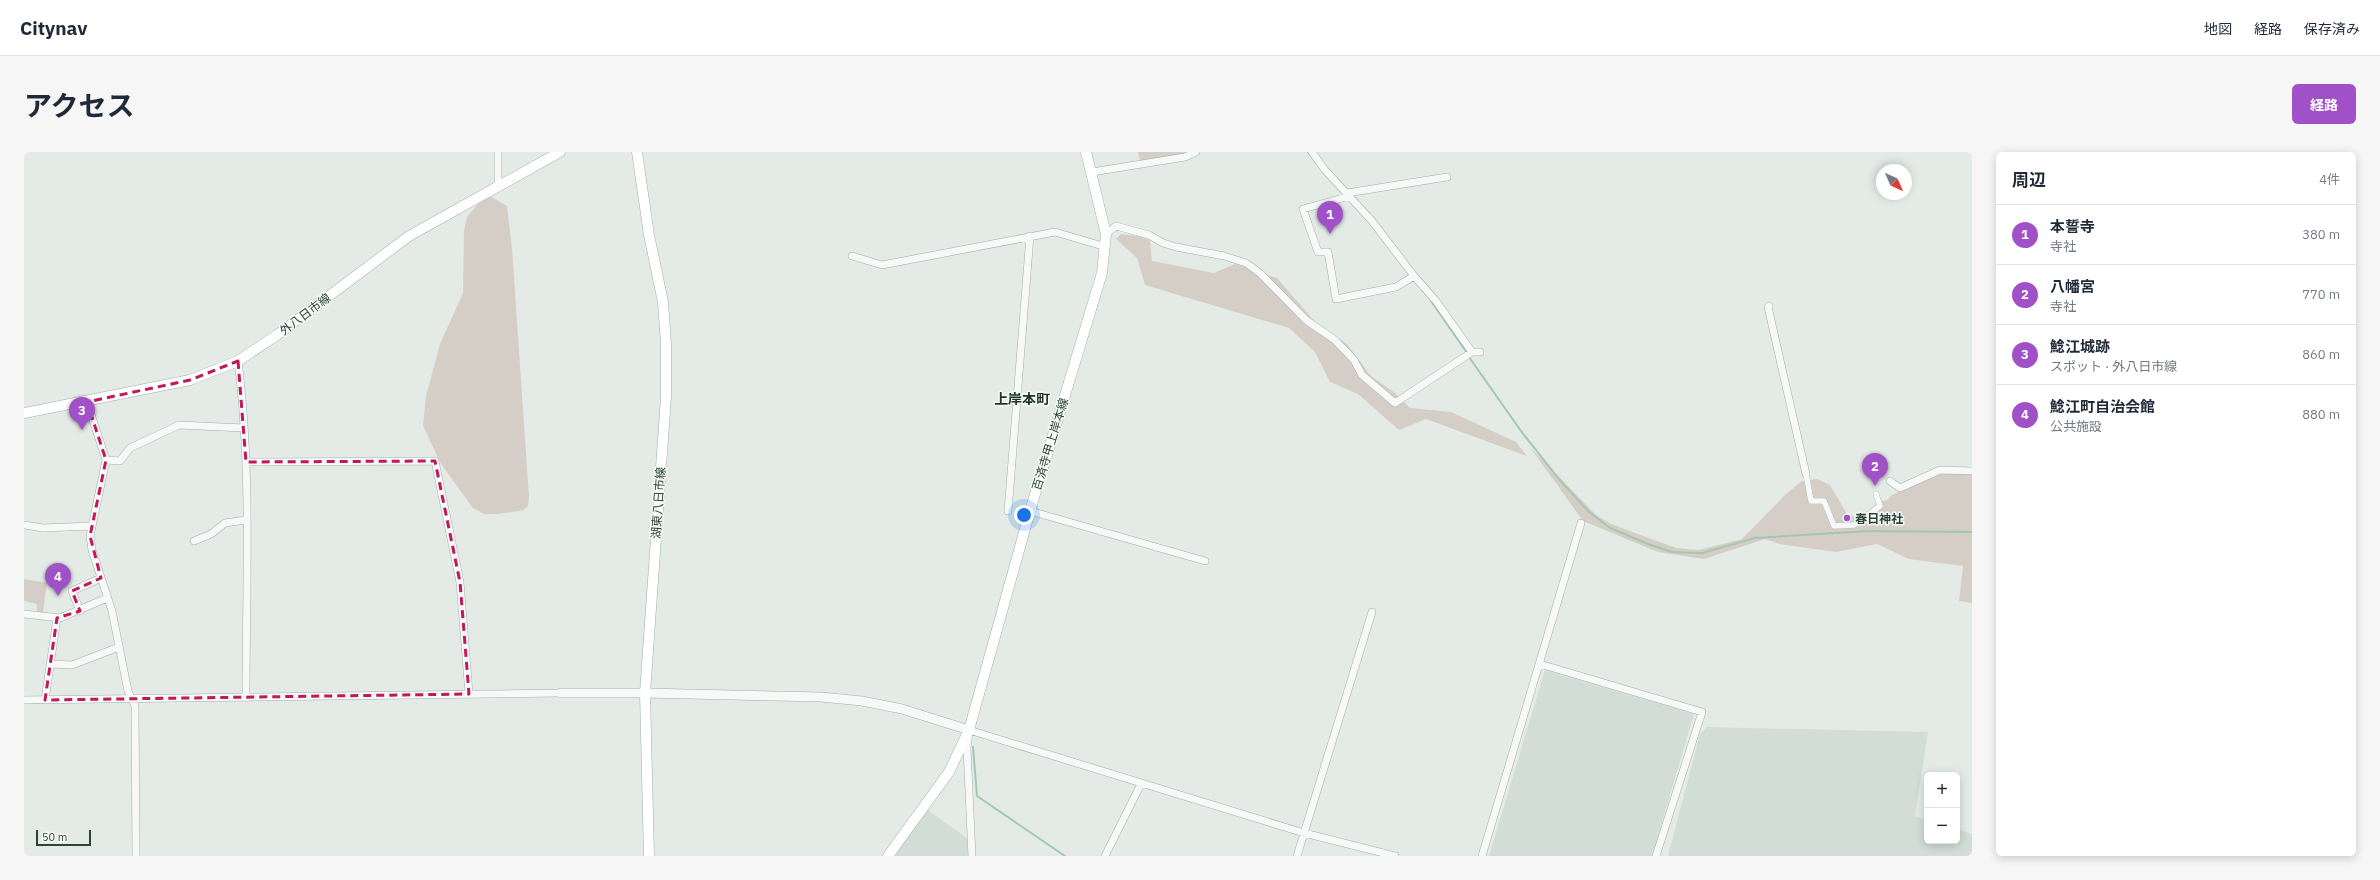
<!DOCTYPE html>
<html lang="ja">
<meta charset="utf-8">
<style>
:root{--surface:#fff;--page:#f6f6f7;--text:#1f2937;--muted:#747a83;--line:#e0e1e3;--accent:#a151c8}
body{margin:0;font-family:"IBM Plex Sans","Noto Sans JP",sans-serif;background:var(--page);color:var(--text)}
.controls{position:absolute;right:12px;bottom:12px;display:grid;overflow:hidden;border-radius:6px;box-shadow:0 2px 10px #0003}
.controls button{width:36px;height:36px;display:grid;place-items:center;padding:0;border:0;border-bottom:1px solid var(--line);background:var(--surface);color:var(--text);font:20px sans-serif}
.compass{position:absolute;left:1852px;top:12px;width:36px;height:36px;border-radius:50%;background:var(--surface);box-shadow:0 2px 10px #0003;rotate:135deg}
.scale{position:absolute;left:12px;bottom:10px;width:55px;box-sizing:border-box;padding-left:4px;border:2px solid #2c4337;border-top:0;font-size:11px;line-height:14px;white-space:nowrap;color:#2c4337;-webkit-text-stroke:3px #f4f8f6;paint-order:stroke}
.you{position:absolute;left:1000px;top:363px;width:14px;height:14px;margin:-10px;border:3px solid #fff;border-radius:50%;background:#1a73e8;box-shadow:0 0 0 6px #1a73e833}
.badge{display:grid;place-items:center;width:26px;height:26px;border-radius:50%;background:var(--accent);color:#fff;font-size:13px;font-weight:700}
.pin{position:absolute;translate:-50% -33px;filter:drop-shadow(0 1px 2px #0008)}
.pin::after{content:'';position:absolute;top:21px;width:14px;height:12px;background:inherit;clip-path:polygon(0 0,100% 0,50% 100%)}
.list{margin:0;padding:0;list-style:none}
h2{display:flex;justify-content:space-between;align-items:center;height:52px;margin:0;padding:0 16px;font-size:17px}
h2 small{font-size:13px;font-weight:400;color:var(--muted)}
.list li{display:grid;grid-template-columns:26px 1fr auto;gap:12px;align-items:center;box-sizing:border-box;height:60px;padding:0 16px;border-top:1px solid var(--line)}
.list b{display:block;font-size:15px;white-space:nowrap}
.list p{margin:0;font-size:13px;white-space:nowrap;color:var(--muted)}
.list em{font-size:13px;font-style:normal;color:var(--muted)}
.map{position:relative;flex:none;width:1948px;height:704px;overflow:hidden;border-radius:6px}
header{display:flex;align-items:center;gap:24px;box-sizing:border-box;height:56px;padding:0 20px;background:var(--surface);border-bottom:1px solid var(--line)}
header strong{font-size:19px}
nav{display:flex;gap:22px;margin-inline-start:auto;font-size:14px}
.intro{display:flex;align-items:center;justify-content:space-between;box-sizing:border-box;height:96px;padding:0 24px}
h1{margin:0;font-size:28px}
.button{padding:10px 18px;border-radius:6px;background:var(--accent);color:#fff;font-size:14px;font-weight:700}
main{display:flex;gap:24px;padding:0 24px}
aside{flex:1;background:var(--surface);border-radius:6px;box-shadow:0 2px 10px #0003}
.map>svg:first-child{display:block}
.built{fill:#d2ddd7}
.green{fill:#d5cec6}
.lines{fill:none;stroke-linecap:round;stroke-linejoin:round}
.stream{stroke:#a1c9af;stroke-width:2}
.pedestrian-casing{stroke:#a2afa8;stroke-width:6}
.minor-casing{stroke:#a2afa8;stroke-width:8}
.tertiary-casing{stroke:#a2afa8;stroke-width:10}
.secondary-casing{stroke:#a2afa8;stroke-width:11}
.pedestrian{stroke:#f7f9f8;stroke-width:5.5}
.minor{stroke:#f7f9f8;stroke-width:7}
.tertiary{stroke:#f7f9f8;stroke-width:9}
.secondary{stroke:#fff;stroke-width:10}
.marked{fill:none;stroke:#c2185b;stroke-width:3;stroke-dasharray:8 5;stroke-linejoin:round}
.poi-dot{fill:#a151c8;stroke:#f4f8f6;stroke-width:1.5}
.labels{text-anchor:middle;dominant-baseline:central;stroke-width:3;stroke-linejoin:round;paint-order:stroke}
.street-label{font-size:12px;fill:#2c4337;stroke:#f4f8f6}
.poi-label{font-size:12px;font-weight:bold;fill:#2c4337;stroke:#f4f8f6;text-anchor:start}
.quarter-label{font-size:14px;font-weight:bold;fill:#1e3429;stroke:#f4f8f6}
</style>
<header>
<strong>Citynav</strong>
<nav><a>地図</a><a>経路</a><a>保存済み</a></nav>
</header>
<div class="intro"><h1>アクセス</h1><a class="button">経路</a></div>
<main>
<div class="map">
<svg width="1948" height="704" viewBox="0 0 1948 704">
<rect width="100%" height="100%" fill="#e4ebe7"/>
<!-- built -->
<path class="built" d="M1521 518 1670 562 1628 704H1465Z
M1683 575 1904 580 1891 664 1903 668V689H1933V677L1948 682V704H1644L1676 582Z
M902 657 943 686 944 704H871Z"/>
<!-- green -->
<path class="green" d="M1114 0H1162L1160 2 1116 9Z
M466 44 483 54 488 96 505 345 504 354 500 358 474 362H460L449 356 417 312 399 274 402 244 416 192 439 141 440 79 443 65 459 46Z
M1097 82 1120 85 1126 89 1128 109 1190 121 1211 112 1253 126 1292 171 1323 192 1347 224 1371 241 1386 256 1427 260 1492 290 1503 304 1402 267 1375 278 1334 242 1306 230 1291 200 1265 176 1121 133 1113 106 1092 87Z
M1506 295 1572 363 1587 372 1652 396 1675 398 1718 387 1762 342 1778 329 1793 327 1806 333 1823 362 1835 366 1855 350 1863 348 1868 343 1918 321 1948 322V451L1935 449 1939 414 1885 407 1853 392 1812 400 1755 392 1741 387 1680 407 1634 400 1559 369Z
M0 427 23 431 19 460H13V452L0 449Z"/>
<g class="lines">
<!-- stream -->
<path class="stream" d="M1284 0 1293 12
M1407 149 1443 201
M1445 205 1497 279 1535 327 1564 359 1586 376 1624 392 1648 400 1678 401 1731 386 1845 379 1948 380
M949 595 953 644 1041 704"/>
<!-- pedestrian casing -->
<g class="pedestrian-casing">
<path id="pedestrian" d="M1782 322 1787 349H1800L1810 374 1830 373 1856 354 1852 342"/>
</g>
<!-- minor casing -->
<g class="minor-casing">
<path id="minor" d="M1288 0 1301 18 1348 69 1390 124 1412 149 1448 200H1456
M1068 20 1161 5 1172 0
M474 33V0
M1323 41 1423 25
M1326 44 1279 57 1294 100H1304L1312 147 1372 135 1390 124
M1082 82 1092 74 1125 83 1139 91 1152 95 1200 104 1222 111 1237 122 1282 168 1311 188 1330 208 1338 223 1371 251 1448 200
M828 104 858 113 1031 80 1082 95
M1745 154 1744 155 1782 322
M214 209C228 320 222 434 222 546
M63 250 82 308 66 384 68 398 88 459 104 539 111 554 112 704
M82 308 96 309 106 296 155 273 220 276
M222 310 411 309 436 430 445 542
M1866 329 1876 336 1916 318 1948 319
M984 359 1006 84
M1006 359 1181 409
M0 373 19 376 67 374
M170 389 187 382 201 371 222 368
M56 459 48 439 77 426
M0 462 36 466 83 446
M26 512 48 513 95 495
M1516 512 1678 560 1632 704
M0 548 537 541
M21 548 33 466
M948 704 943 596 945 578 1280 681 1371 704
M1081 704 1117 632
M1273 704 1348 460
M1458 704 1557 371"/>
</g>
<!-- tertiary casing -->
<g class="tertiary-casing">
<path id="tertiary" d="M537 541H621L797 545 838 549 878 557 945 578"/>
</g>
<!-- secondary casing -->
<g class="secondary-casing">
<path id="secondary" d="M613 0 625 83 639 150 642 192V245L621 541 625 704
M0 261 166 228 214 209 253 183 385 84 536 0
M864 704 925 620 945 578 1006 359 1078 121 1082 82 1062 0"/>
</g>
<!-- pedestrian -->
<use href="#pedestrian" class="pedestrian"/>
<!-- minor -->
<use href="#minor" class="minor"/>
<!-- tertiary -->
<use href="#tertiary" class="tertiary"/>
<!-- secondary -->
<use href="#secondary" class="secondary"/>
</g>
<!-- marked area -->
<path class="marked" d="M214 209 222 310 411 309 436 430 445 542 21 548 33 466 56 459 48 439 77 426 66 384 82 308 63 250 166 228Z"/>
<!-- markers -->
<circle class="poi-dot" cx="1823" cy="366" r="4"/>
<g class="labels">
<!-- street labels -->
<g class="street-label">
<text transform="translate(281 162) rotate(-37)">外八日市線</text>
<text transform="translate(1026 292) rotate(-73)">百済寺甲上岸本線</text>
<text transform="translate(634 351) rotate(-86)">湖東八日市線</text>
</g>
<!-- poi labels -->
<g class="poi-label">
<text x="1831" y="366">春日神社</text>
</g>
<!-- quarter labels -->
<g class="quarter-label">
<text x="998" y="247">上岸本町</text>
</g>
</g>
</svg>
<div class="controls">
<button>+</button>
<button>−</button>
</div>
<svg class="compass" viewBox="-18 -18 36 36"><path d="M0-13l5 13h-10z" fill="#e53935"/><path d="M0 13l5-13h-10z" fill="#747a83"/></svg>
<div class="scale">50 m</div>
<div class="you"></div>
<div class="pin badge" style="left:1306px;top:82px">1</div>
<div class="pin badge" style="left:1851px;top:334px">2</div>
<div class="pin badge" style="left:58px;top:278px">3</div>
<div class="pin badge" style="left:34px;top:444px">4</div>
</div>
<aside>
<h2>周辺<small>4件</small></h2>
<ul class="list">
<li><span class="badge">1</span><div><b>本誓寺</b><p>寺社</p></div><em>380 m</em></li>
<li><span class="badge">2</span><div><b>八幡宮</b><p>寺社</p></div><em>770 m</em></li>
<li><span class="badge">3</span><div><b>鯰江城跡</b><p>スポット · 外八日市線</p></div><em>860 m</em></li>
<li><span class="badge">4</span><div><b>鯰江町自治会館</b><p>公共施設</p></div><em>880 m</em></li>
</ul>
</aside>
</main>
